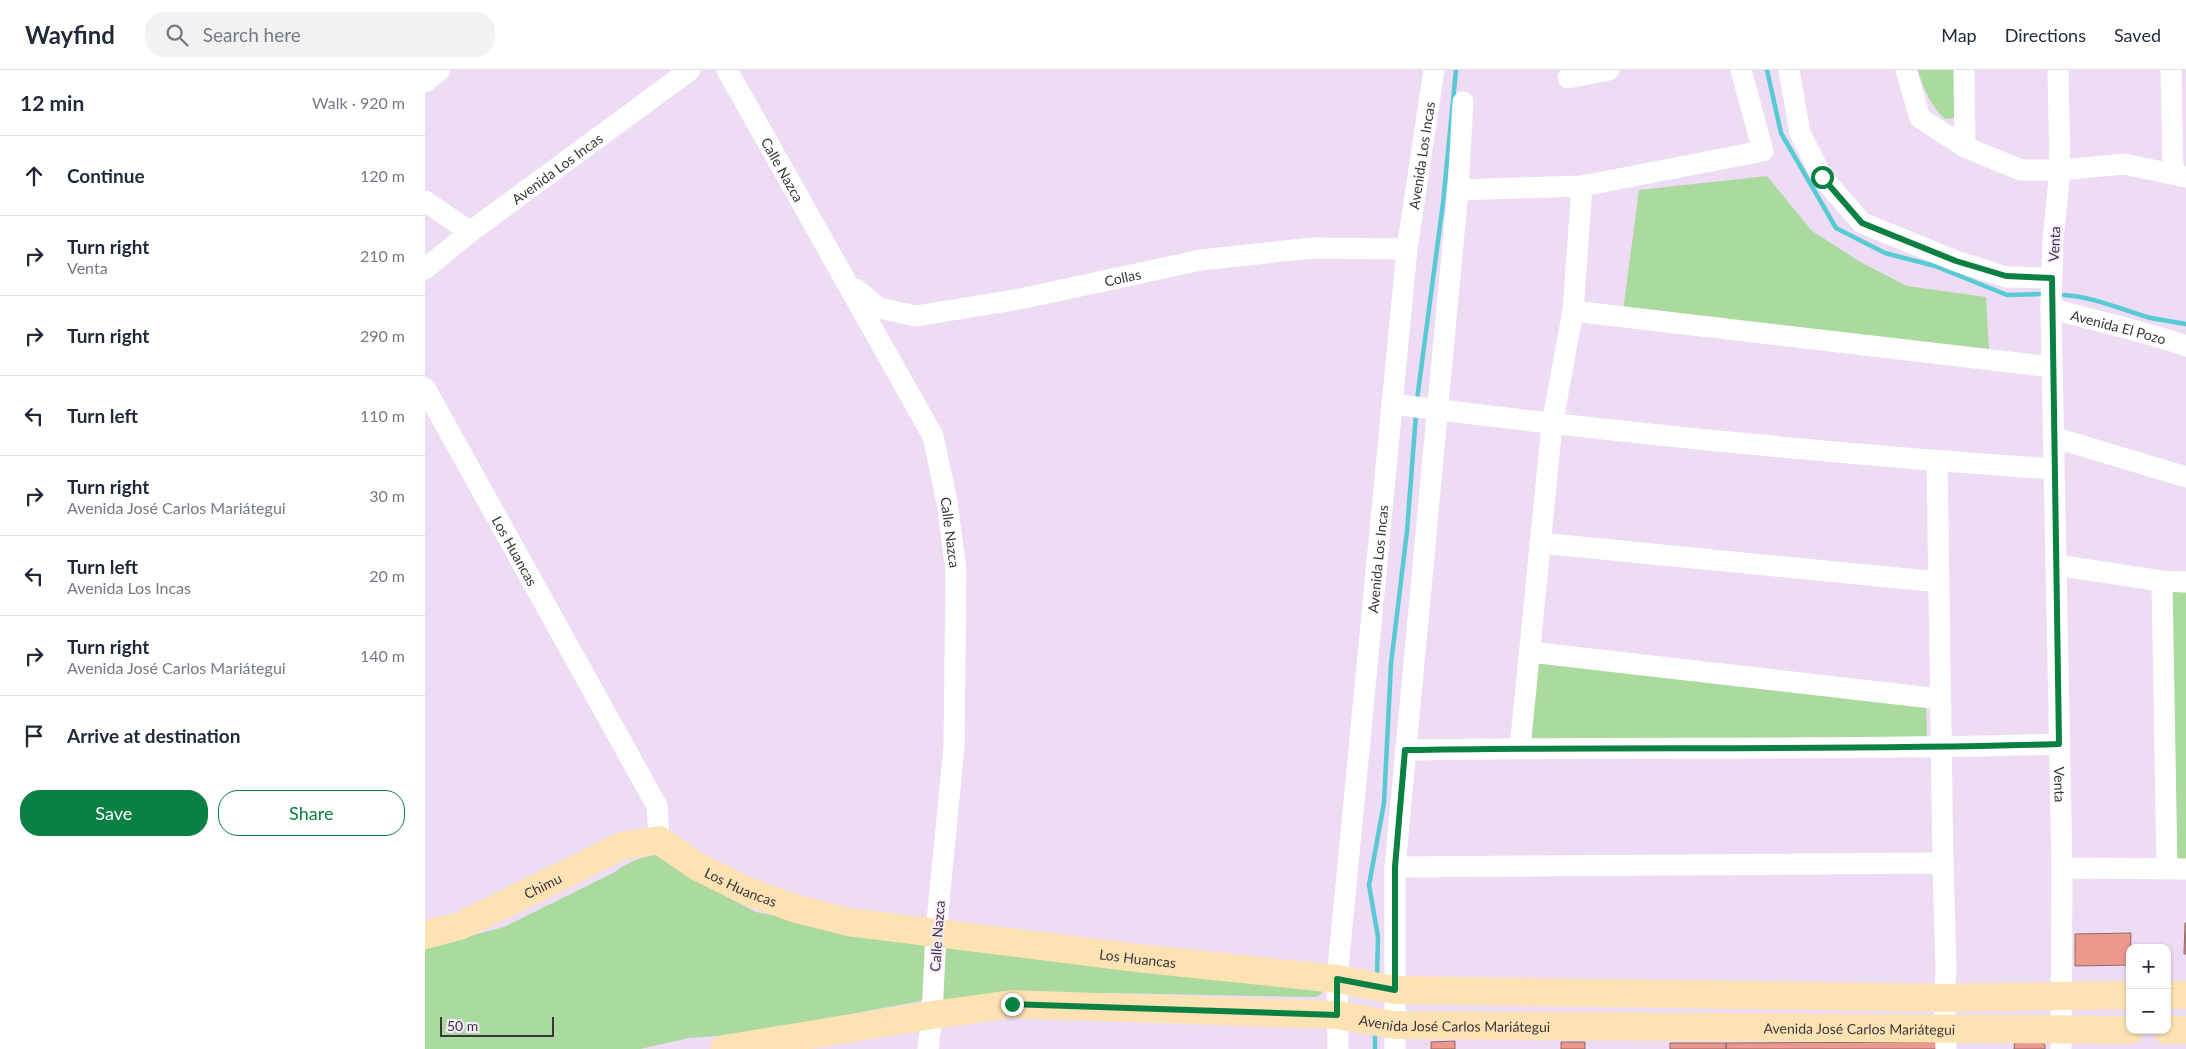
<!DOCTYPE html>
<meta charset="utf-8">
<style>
:root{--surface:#fff;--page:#f2f2f3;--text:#1f2937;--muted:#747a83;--line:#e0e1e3;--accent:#0b8043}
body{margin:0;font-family:Lato,sans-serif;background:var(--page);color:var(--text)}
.controls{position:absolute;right:15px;bottom:15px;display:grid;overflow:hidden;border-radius:10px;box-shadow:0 1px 4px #0004}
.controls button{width:45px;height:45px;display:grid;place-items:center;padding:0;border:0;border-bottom:1px solid var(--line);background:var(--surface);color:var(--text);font:25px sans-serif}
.scale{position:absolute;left:15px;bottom:12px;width:114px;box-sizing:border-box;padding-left:5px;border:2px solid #3b353e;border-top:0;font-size:14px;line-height:18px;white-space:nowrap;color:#3b353e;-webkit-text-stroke:4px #f8ebfe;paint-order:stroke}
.stop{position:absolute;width:15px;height:15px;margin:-11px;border:4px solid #0b8043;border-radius:50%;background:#fff}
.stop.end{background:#0b8043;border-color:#fff;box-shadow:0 1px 5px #0008}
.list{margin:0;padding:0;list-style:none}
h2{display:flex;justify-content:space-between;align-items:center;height:65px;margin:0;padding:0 20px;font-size:21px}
h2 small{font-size:16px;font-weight:400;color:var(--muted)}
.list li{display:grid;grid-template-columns:32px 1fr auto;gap:15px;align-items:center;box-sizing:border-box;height:80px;padding:0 20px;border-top:1px solid var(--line)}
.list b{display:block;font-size:19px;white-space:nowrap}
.list p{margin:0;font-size:16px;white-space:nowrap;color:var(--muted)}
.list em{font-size:16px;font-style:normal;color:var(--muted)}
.actions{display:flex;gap:10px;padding:15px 20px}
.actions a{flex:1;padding:11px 0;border:1px solid var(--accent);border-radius:20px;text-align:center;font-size:18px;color:var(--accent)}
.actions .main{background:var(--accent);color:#fff}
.icon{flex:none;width:28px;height:28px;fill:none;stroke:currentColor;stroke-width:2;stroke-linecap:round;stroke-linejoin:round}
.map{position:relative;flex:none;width:1761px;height:979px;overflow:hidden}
header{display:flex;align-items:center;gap:30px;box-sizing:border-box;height:70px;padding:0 25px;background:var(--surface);border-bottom:1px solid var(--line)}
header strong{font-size:24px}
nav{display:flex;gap:28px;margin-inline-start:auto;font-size:18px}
.search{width:350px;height:45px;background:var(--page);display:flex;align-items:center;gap:12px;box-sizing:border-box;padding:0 18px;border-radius:20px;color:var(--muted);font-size:19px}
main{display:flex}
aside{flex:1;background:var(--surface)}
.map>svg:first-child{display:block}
.green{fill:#aada9d}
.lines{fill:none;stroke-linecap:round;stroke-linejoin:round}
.stream{stroke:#57cad4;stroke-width:4.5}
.building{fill:#ec988c;stroke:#896c68}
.minor{stroke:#fff;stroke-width:21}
.major{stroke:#fde3b3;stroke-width:28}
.route{stroke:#0b8043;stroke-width:6}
.labels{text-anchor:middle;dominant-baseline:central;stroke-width:4;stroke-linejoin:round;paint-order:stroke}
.street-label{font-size:14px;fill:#3b353e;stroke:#f8ebfe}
</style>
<header>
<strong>Wayfind</strong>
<div class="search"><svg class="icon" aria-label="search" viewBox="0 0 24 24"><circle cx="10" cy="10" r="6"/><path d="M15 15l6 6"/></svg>Search here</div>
<nav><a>Map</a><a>Directions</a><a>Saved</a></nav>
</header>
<main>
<aside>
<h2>12 min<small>Walk · 920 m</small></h2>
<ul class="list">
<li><svg class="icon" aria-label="ahead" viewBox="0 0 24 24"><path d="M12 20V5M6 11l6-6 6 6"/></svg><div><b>Continue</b></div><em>120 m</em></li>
<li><svg class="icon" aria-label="right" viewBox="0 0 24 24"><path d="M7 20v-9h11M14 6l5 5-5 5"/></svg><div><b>Turn right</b><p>Venta</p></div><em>210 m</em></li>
<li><svg class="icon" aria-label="right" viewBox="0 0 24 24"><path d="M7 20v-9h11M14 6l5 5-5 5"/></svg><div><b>Turn right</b></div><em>290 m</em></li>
<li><svg class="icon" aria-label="left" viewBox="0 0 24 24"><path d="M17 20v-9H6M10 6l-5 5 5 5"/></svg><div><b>Turn left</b></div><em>110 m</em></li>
<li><svg class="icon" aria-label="right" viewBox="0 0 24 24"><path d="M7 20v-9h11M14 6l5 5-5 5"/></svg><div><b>Turn right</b><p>Avenida José Carlos Mariátegui</p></div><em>30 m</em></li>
<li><svg class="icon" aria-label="left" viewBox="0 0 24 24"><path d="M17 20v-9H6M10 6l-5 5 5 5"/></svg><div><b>Turn left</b><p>Avenida Los Incas</p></div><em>20 m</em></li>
<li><svg class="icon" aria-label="right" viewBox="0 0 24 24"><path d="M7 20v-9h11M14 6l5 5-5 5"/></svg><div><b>Turn right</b><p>Avenida José Carlos Mariátegui</p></div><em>140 m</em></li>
<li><svg class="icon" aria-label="arrive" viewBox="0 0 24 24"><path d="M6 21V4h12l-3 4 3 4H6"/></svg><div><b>Arrive at destination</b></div></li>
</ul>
<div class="actions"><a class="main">Save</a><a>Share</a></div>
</aside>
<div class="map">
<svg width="1761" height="979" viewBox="0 0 1761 979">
<rect width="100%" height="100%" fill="#eddcf4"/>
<!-- green -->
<path class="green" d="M1493 0H1529V48L1520 49C1505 35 1499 20 1493 0Z
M1342 106 1387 161 1437 193 1482 216 1561 227 1564 280 1198 241 1214 120Z
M1742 516 1761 519V792H1748Z
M1110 587 1501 635 1502 668 1103 670Z
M230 785 273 812 331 842 399 855 500 866 502 918 496 931 318 964 264 968 215 979H0V878L79 857 190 802C203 792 214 788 230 785Z
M521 859 899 918 895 925 890 927 684 923 513 933Z"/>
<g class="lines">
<!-- stream -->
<path class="stream" d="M1342 0 1356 63 1411 158 1460 183 1510 196 1582 225 1614 224
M1639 225C1671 227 1696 240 1726 248 1737 250 1749 252 1761 254
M992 330 1018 133 1031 0
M952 908 953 867 944 815 959 733 966 594 982 461 991 344
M950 965V979"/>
</g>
<!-- building -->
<path class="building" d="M1760 853H1761V884H1759Z
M1706 863 1705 895 1650 896V864Z
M1590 969H1613L1620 975V979H1589Z
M1030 971V979H1006V972Z
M1136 972H1160V979H1136Z
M1516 972V979H1301V973Z
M1245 973H1301V979H1245Z"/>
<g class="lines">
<!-- minor -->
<g class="minor">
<path id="s1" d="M302 0 508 366 522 432 531 501 529 677 511 862 507 945 503 979"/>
<path d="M1364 0 1375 63 1397 107 1437 153 1531 191 1581 207 1627 208"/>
<path d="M1481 0 1495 48 1540 77 1596 100H1635L1699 94 1761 107"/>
<path d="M1539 0 1540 77"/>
<path id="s2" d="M1633 0 1635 100 1628 170 1626 238 1637 798 1636 979"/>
<path d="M1746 0 1748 103"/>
<path d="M1143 8 1184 0"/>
<path d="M0 12 15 0"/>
<path d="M1033 120 1157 116 1338 81 1316 0"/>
<path d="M0 131 45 162"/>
<path id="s3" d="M0 199 45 162 265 0"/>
<path id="s4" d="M431 219 454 238 491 246 595 229 776 190 887 178 982 179"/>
<path id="s5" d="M1626 238C1671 252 1717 260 1761 276"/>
<path d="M1148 241 1627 297"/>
<path id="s6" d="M0 318 232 736 234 770"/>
<path d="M967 334C1187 362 1408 384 1629 399"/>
<path d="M1628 367 1761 407"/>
<path d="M1512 391 1518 793 1521 900 1519 928 1521 979"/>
<path d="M1115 473 1514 512"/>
<path d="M1631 495 1737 511 1761 512"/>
<path d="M1737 511 1742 799"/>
<path d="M1105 582 1515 629"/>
<path d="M1095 678 1127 355 1148 241 1157 116"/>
<path d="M980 680C1198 676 1416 681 1634 674"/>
<path d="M970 797 1518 793"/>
<path d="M1637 798 1761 799"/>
<path id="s7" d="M913 979 912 909 982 179 1009 0"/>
<path d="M970 979V797L1033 120 1038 32"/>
</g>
<!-- major -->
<g class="major">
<path id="s8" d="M0 865 35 856 197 776 234 770 273 797 322 821 372 839 423 852 712 888 912 909 970 920 1519 928 1705 925"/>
<path d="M1742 925H1761"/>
<path d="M1742 960H1761"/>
<path id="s9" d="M299 979 507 945 587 934 912 945 969 955 1705 960"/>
</g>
</g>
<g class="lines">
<!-- route -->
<path class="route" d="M587 934 912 945V909L970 920V797L980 680C1198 676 1416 681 1634 674L1627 208 1581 206 1531 191 1437 153 1397 107"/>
</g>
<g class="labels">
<!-- street labels -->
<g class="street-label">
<text stroke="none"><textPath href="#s7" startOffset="898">Avenida Los Incas</textPath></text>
<text stroke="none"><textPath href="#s3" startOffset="166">Avenida Los Incas</textPath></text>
<text stroke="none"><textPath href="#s1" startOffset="114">Calle Nazca</textPath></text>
<text transform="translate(1629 174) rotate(-87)">Venta</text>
<text stroke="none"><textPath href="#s4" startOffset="278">Collas</textPath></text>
<text stroke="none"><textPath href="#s5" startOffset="70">Avenida El Pozo</textPath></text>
<text stroke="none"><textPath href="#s1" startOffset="518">Calle Nazca</textPath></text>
<text stroke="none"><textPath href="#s6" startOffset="186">Los Huancas</textPath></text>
<text stroke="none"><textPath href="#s7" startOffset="492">Avenida Los Incas</textPath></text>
<text stroke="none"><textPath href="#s2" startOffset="715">Venta</textPath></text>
<text stroke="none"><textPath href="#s8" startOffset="128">Chimu</textPath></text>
<text stroke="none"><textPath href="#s8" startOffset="349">Los Huancas</textPath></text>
<text transform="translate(512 866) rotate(-86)">Calle Nazca</text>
<text stroke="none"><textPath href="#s8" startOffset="754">Los Huancas</textPath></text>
<text stroke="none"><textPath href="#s9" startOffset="735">Avenida José Carlos Mariátegui</textPath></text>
<text stroke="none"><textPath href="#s9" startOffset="1140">Avenida José Carlos Mariátegui</textPath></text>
</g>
</g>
</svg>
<div class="controls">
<button>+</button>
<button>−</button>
</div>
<div class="scale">50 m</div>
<div class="stop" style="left:1397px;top:107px"></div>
<div class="stop end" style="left:587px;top:934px"></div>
</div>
</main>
